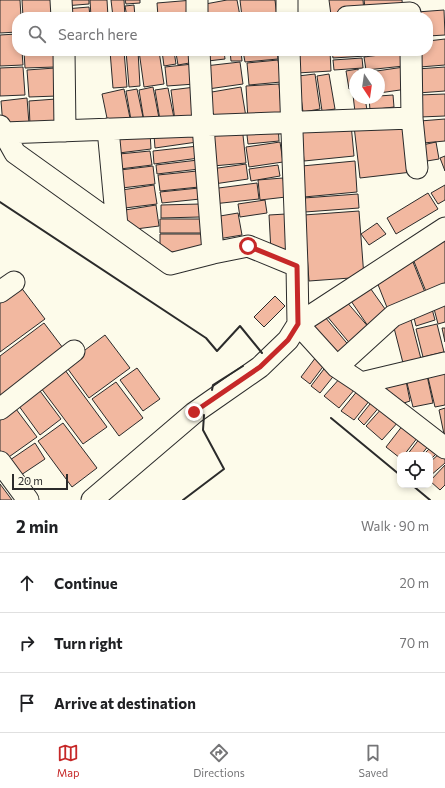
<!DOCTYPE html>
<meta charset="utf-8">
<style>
:root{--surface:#fff;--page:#f6f6f6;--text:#202124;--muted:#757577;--line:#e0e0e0;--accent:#c62828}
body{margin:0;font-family:Commissioner,sans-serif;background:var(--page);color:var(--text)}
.controls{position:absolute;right:12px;bottom:12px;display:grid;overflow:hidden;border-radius:8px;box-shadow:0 2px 6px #0003}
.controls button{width:36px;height:36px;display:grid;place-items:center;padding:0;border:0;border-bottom:1px solid var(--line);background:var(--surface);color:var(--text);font:20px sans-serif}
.compass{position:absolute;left:349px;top:68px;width:36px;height:36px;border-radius:50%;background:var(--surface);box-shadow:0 2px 6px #0003;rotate:167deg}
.scale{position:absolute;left:12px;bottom:10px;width:56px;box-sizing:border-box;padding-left:4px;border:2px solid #2b2b2b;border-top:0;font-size:11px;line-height:14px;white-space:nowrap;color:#2b2b2b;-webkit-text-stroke:3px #fdfbea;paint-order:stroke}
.stop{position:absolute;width:12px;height:12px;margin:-9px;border:3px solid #c62828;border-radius:50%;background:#fff}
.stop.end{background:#c62828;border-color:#fff;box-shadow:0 1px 4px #0008}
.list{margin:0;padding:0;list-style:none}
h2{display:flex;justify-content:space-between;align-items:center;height:52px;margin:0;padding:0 16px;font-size:17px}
h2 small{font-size:13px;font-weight:400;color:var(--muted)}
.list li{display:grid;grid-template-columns:26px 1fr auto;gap:12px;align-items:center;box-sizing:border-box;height:60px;padding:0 16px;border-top:1px solid var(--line)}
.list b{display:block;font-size:15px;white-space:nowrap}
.list em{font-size:13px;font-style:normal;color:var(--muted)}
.icon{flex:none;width:22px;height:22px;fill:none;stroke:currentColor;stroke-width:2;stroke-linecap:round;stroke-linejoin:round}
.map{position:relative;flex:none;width:445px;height:500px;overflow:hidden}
.search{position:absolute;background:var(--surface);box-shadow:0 2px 6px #0003;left:12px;right:12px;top:12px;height:44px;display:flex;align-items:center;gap:10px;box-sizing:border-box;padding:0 14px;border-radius:16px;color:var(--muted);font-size:15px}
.sheet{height:232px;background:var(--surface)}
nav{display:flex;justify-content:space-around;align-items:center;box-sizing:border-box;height:56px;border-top:1px solid var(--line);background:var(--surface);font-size:11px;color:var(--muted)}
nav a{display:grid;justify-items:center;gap:2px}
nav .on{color:var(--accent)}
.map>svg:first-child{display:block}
.building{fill:#f2b8a0;stroke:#2b2b2b}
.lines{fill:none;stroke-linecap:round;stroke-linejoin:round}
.minor-casing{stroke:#2b2b2b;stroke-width:23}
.minor{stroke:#fdfbea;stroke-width:21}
.wall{stroke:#2b2b2b;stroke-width:2}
.route{stroke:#c62828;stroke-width:5}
</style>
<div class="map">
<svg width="445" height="500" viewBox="0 0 445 500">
<rect width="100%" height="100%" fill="#fdfbea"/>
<!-- building -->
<path class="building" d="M0 0H20L21 17H17V32L0 33Z
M22 0H52V17H23Z
M64 0H89V4L64 6Z
M90 0H107L108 17H91Z
M111 0H124L125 17H113Z
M125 0H140V3L126 4Z
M193 0 194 17H158L157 3Z
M227 0H237L240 16 202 17 200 5Z
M240 0H275L277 17H242Z
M329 0H363L364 12 331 15Z
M364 0H402L403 10 366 14Z
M134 5 135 17H127L125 6Z
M89 7 90 17H66L65 9Z
M444 10 445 35 428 36V17H417V12Z
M17 34V51H22L23 65 0 66V35Z
M445 39V65L420 67 419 51H428V41Z
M24 51H55V67L25 68Z
M110 51H124L127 87 113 88Z
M126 51H138L140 86 129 87Z
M139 51H159L164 84 144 87Z
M162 51H174L176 64 164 66Z
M191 51 195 62 178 65 176 53Z
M207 51H224L225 59 208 61Z
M230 51H241L242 61H231Z
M243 51H277L278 59 245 62Z
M296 51H330L331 71 297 73Z
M332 51H365L366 56 333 58Z
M369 51H401L370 54Z
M403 52 404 66 366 70 364 57Z
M362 58 363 68 334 70 333 60Z
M278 60 281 82 249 85 247 63Z
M240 62 243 84 208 89 205 66Z
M193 64 195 84 167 86 165 67Z
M23 67 25 95 0 96V68Z
M404 67 407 89 379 93V74H363V73Z
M445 67V91L418 93 417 69Z
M55 68 57 96 29 97 27 70Z
M358 69 359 74H355V88L349 89 346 71Z
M315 74 320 109 303 112 298 76Z
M329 74 335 109 322 111 317 76Z
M279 84 282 118 248 120 246 86Z
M153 87 159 118 144 121 139 90Z
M195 87 199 118 175 121 171 90Z
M241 87 246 117 210 122 206 93Z
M168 88 174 118 160 120 155 90Z
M124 89 130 118 108 123 102 94Z
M137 89 143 117 131 120 126 91Z
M445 94V116L420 117 419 95Z
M353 95H355V98H365L367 110 355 112Z
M393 95 394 107 370 110 369 98H379V96Z
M27 98 29 124 3 126 1 101Z
M56 99 58 123 30 125 29 101Z
M445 119V141L423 143 420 121Z
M406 120 412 172 360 178 354 126Z
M278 124 279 141 248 144 246 126Z
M351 124 354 156 304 161 301 129Z
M242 126 246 163 213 166 209 129Z
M195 130 197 142 155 148 154 135Z
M150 132 151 149 119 153 117 136Z
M280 142 283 162 249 167 246 147Z
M436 142 439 159 421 162 418 146Z
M198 146 199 158 154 164 153 151Z
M150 151 152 165 120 169 119 154Z
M445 156V171L440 158Z
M198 160 199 169 157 174 156 165Z
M355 161 357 192 304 197 302 166Z
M246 164 248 179 214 184 211 169Z
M278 165 280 176 251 181 249 169Z
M153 166 155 184 122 188 120 170Z
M197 171 199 187 160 191 158 175Z
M283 178 286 197 260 200 258 180Z
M257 183 259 199 213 204 211 189Z
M154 185 157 204 125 208 122 190Z
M445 185V200L438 204 431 193Z
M199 188 200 199 162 203 160 192Z
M428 193 438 209 396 234 387 218Z
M358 194 359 208 305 212 304 198Z
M265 200 267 213 240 217 238 204Z
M200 204V217L161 218V205Z
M156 205 159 226 128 230 125 210Z
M359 211 364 277 309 281 304 215Z
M238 213 242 235 218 239 214 217Z
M286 214 288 252H271L269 215Z
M160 219H201V233H160Z
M377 223 386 234 369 245 361 234Z
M160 234H202V252H160Z
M445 241V287L427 294 411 254Z
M413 262 428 300 390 315 375 277Z
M368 285 390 316 370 329 349 298Z
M20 286 45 319 0 352V301Z
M275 296 285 306 264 327 254 317Z
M445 298V322L438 324 432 301Z
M345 300 371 330 352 346 326 315Z
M431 305 435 320 416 326 412 310Z
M410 316 421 359 403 363 392 320Z
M325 317 351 348 334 362 309 331Z
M44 323 66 352 0 396V356Z
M437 324 444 352 423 357 416 329Z
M442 328H445V342Z
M105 335 130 368 89 398 65 365Z
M316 357 325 364 310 384 301 377Z
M327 365 336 373 320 393 311 386Z
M445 365V405L435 407 426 369Z
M62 366 107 427 83 444 38 384Z
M137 368 160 399 143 411 120 380Z
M426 371 433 403 413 407 405 375Z
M405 376 410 401 398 405 373 383Z
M341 377 355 389 339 408 324 396Z
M116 382 143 418 119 436 92 399Z
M37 387 61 419 40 435 16 402Z
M358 390 370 400 354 420 341 411Z
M374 399 381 405 364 425 358 419Z
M13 405 37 437 6 459 0 451V415Z
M383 407 399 421 382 440 366 426Z
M445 408V439L439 410Z
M63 423 97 468 72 487 38 441Z
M403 425 418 437 404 455H400V458L386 447Z
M420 438 429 445 421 455H407Z
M35 443 45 459 21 475 10 460Z
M433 445 439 451 430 460V455H423Z
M440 453 445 458V463L430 476V462Z
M445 465V485L440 490 430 481Z
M0 484 12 500H0Z"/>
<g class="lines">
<!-- minor casing -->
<g class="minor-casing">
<path id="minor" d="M61 0 62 17
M197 0V17
M287 0V17
M347 17 410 13
M64 51 65 131
M199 51 203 126 213 253
M289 51 297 266
M411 51 412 118 417 168
M0 126 15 153 170 264 213 253 248 246 297 266 298 324 337 367 361 383 445 448
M108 129 117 226
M4 133 412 118
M0 292 14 282
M337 367 393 316 445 294
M361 383 445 363
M0 409 74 351
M0 462 28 500
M92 500 194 413 260 367 288 340 298 324 445 228"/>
</g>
<!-- minor -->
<use href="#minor" class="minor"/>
<!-- wall -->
<path class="wall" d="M0 202 206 338 217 351 240 326 262 353
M212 390 213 385 243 366
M331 418 400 475
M412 485 430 500
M183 500 224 469 203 430 204 415"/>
</g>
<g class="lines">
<!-- route -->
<path class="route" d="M194 412 260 367 288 340 298 324 297 266 248 246"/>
</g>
</svg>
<div class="controls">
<button><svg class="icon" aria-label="locate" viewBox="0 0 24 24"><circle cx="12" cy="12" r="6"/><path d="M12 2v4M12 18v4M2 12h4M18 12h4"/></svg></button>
</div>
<svg class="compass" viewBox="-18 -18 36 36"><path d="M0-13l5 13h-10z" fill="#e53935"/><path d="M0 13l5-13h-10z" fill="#757577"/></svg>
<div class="scale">20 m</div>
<div class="stop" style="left:248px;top:246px"></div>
<div class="stop end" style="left:194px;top:412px"></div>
<div class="search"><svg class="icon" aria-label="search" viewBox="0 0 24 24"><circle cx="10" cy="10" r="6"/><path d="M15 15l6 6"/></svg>Search here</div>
</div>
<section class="sheet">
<h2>2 min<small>Walk · 90 m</small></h2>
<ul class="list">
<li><svg class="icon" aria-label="ahead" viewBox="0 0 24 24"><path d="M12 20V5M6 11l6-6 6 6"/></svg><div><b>Continue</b></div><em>20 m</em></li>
<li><svg class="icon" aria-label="right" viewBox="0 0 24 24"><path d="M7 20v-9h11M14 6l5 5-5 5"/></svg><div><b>Turn right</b></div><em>70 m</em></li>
<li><svg class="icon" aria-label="arrive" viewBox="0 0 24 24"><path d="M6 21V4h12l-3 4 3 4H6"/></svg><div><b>Arrive at destination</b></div></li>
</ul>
</section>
<nav>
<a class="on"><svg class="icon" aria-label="map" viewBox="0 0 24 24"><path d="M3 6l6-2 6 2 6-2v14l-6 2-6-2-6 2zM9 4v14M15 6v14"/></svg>Map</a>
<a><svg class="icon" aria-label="directions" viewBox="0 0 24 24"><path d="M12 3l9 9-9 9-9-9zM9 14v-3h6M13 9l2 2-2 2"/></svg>Directions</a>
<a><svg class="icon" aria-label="saved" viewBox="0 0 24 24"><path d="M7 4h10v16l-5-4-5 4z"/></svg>Saved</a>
</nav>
